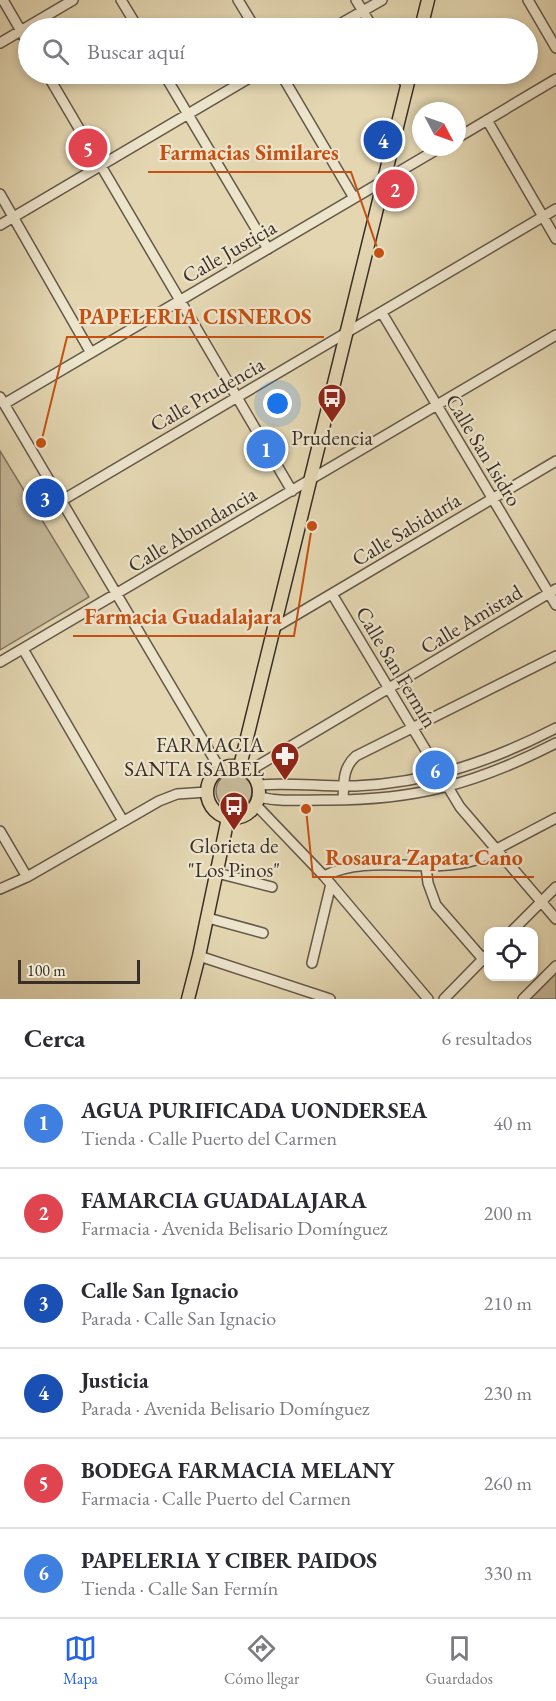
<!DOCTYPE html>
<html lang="es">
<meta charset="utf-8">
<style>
:root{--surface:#fff;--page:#f2f2f3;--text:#2b2b33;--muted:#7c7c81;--line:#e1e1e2;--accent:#2563eb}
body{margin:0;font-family:"EB Garamond",serif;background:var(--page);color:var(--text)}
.controls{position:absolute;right:18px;bottom:18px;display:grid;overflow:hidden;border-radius:12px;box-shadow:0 3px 9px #0003}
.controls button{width:54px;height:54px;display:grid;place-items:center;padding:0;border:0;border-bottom:2px solid var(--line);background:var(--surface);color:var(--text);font:30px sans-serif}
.compass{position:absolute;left:412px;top:102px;width:54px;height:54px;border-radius:50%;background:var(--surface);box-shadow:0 3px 9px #0003;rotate:131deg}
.scale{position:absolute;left:18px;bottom:15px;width:122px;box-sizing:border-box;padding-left:6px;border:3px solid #3a2e28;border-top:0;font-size:16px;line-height:21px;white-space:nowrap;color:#3a2e28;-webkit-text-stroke:4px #ede4cc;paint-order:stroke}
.you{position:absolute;left:278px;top:404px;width:21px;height:21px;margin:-15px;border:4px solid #fff;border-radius:50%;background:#1a73e8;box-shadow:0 0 0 9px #1a73e833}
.badge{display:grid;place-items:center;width:39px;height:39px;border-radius:50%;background:var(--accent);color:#fff;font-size:20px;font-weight:700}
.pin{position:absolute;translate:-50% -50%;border:3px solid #fff;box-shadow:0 2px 6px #0006}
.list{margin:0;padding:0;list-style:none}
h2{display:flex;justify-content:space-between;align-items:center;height:78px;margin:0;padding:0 24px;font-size:26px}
h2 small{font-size:20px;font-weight:400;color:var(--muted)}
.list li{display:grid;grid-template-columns:39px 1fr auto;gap:18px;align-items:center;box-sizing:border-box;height:90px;padding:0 24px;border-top:2px solid var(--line)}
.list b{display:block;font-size:22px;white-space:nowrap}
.list p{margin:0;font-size:20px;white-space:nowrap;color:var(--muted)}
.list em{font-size:20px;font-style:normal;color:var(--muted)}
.icon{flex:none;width:33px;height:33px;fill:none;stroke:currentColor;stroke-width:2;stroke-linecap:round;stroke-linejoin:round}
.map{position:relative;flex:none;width:556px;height:999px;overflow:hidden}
.search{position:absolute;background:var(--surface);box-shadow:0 3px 9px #0003;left:18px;right:18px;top:18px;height:66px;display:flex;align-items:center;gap:15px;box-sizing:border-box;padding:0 21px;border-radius:33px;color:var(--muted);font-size:22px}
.sheet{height:618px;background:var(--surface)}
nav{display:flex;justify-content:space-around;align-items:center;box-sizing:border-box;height:84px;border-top:2px solid var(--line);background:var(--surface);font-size:16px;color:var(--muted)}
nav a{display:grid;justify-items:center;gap:3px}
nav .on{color:var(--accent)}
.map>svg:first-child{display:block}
.green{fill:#c6b99a;stroke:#807461;stroke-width:1.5}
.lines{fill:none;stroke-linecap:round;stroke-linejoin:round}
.minor-casing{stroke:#64584a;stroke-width:12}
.major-casing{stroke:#3a2e28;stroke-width:15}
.minor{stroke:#ede4cc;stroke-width:9}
.major{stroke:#e3d6b1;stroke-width:12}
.labels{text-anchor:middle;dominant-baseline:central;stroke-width:4.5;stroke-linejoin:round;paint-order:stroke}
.street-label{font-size:21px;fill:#3a2e28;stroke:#ede4cc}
.poi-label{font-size:21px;fill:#3a2e28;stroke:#ede4cc}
.leader{fill:none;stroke:#c55012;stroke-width:2}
.callout-dot{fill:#c55012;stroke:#ede4cc;stroke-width:2}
.callout-label{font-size:22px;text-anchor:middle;font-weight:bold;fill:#c55012;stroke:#ede4cc;stroke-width:4.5;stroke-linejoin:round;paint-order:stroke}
</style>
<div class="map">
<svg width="556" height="999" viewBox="0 0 556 999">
<rect width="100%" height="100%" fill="#e3d6b1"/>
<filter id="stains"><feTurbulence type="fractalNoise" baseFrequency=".00333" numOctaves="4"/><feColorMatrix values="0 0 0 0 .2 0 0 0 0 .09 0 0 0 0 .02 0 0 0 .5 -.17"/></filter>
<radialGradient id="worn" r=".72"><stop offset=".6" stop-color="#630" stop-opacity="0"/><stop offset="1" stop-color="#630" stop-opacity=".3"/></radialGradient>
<!-- green -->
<path class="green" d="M0 451 89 597 0 650Z
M216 791a18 18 0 1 1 36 0a18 18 0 1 1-36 0Z
M556 972V999H530Z"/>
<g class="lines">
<!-- minor casing -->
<g class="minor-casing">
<path id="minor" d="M3 0 28 43
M121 0 138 28
M238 0 255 28
M356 0 373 28
M528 0 556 48
M333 28 382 0
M0 43 73 0
M47 74 292 491
M164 74 268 249
M281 74 354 198
M399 74 407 86
M487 120 556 239
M457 138 556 79
M0 194 91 353
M0 225 256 74
M382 313 556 605
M0 397 220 769
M4 404 441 147
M61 501 556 209
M332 594 460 807 556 919
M274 628 556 461
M23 649 123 821
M0 662 556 335
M249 771 556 589
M259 785C291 782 323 787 355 786 428 783 492 761 556 728
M259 797C280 802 301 800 323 800 414 801 476 784 556 743
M343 800C344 784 342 768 356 756L556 656
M256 805 324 876 428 999
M0 831 27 877
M426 867 428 883 436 905 483 959
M217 873 272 887
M324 876C370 853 427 875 476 860L556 818
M0 889 27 877 159 801 177 794 207 792
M208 918 263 933
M511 932 556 887
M199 956 330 999
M312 963 331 884
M444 999 488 954
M523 999 556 966"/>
</g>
<!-- major casing -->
<g class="major-casing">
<path id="major" d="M421 28 428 0
M207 792a26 26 0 1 1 52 0a26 26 0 1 1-52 0Z
M240 766 410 74
M188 999 199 956 228 818"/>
</g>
<!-- minor -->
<use href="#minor" class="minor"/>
<!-- major -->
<use href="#major" class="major"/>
</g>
<!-- icons -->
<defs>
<g id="bus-pin" transform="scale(1.5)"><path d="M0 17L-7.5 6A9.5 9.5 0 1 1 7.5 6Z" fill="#8f2418" stroke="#ede4cc"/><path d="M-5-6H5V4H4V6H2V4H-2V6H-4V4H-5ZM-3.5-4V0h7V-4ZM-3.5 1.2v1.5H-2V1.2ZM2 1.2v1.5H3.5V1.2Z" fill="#fff"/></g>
<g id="pharmacy-pin" transform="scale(1.5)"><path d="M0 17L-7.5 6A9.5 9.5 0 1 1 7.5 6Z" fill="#8f2418" stroke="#ede4cc"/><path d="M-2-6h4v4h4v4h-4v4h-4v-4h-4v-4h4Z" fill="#fff"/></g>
</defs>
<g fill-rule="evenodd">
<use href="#bus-pin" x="332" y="398"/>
<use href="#pharmacy-pin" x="285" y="756"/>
<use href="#bus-pin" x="234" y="806"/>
</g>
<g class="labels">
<!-- street labels -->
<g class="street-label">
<text transform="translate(229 251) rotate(-30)">Calle Justicia</text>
<text transform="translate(207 394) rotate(-30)">Calle Prudencia</text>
<text transform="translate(484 450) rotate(59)">Calle San Isidro</text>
<text transform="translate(192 529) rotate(-31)">Calle Abundancia</text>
<text transform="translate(406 529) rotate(-31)">Calle Sabiduría</text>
<text transform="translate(471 619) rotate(-31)">Calle Amistad</text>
<text transform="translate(397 667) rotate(59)">Calle San Fermín</text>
</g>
<!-- poi labels -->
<g class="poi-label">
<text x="332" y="437">Prudencia</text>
<text x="264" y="744" text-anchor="end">FARMACIA<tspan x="264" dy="24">SANTA ISABEL</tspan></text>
<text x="234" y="845">Glorieta de<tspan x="234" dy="24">"Los Pinos"</tspan></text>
</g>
</g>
<!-- callouts -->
<path class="leader" d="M379 253L351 172H148M41 443L67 337H324M312 526L294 636H73M306 809L313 877H534"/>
<g class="callout-dot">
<circle cx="379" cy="253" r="6"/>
<circle cx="41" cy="443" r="6"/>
<circle cx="312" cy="526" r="6"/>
<circle cx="306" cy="809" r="6"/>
</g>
<g class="callout-label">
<text x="249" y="160">Farmacias Similares</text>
<text x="195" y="324">PAPELERIA CISNEROS</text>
<text x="183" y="624">Farmacia Guadalajara</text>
<text x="424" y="865">Rosaura Zapata Cano</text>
</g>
<rect width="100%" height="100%" filter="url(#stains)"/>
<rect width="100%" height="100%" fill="url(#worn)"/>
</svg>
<div class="controls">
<button><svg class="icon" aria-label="locate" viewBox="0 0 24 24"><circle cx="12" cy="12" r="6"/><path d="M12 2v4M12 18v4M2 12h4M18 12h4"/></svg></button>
</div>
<svg class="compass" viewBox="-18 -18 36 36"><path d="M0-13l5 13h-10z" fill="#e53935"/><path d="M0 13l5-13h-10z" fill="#7c7c81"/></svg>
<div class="scale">100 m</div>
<div class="you"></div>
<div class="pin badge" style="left:266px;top:449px;background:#3f7fe0">1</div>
<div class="pin badge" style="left:395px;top:189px;background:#e0444e">2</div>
<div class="pin badge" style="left:45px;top:498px;background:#1a4fb4">3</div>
<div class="pin badge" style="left:383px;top:140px;background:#1a4fb4">4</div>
<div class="pin badge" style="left:88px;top:148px;background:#e0444e">5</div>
<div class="pin badge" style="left:435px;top:770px;background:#3f7fe0">6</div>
<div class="search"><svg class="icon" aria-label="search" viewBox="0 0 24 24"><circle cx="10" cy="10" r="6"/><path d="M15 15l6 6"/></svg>Buscar aquí</div>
</div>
<section class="sheet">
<h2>Cerca<small>6 resultados</small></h2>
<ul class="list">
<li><span class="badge" style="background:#3f7fe0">1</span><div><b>AGUA PURIFICADA UONDERSEA</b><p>Tienda · Calle Puerto del Carmen</p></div><em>40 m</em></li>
<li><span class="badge" style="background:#e0444e">2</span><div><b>FAMARCIA GUADALAJARA</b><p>Farmacia · Avenida Belisario Domínguez</p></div><em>200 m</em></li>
<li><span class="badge" style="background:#1a4fb4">3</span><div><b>Calle San Ignacio</b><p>Parada · Calle San Ignacio</p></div><em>210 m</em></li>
<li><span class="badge" style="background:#1a4fb4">4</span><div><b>Justicia</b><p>Parada · Avenida Belisario Domínguez</p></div><em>230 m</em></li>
<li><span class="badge" style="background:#e0444e">5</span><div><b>BODEGA FARMACIA MELANY</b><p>Farmacia · Calle Puerto del Carmen</p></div><em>260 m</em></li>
<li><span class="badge" style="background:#3f7fe0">6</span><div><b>PAPELERIA Y CIBER PAIDOS</b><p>Tienda · Calle San Fermín</p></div><em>330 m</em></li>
</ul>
</section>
<nav>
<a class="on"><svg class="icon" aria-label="map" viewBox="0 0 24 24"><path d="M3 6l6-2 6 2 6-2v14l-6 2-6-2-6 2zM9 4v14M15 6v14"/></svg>Mapa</a>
<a><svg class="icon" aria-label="directions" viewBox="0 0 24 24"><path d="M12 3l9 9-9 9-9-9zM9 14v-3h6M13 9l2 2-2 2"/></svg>Cómo llegar</a>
<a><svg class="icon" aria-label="saved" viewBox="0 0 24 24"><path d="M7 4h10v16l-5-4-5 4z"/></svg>Guardados</a>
</nav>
